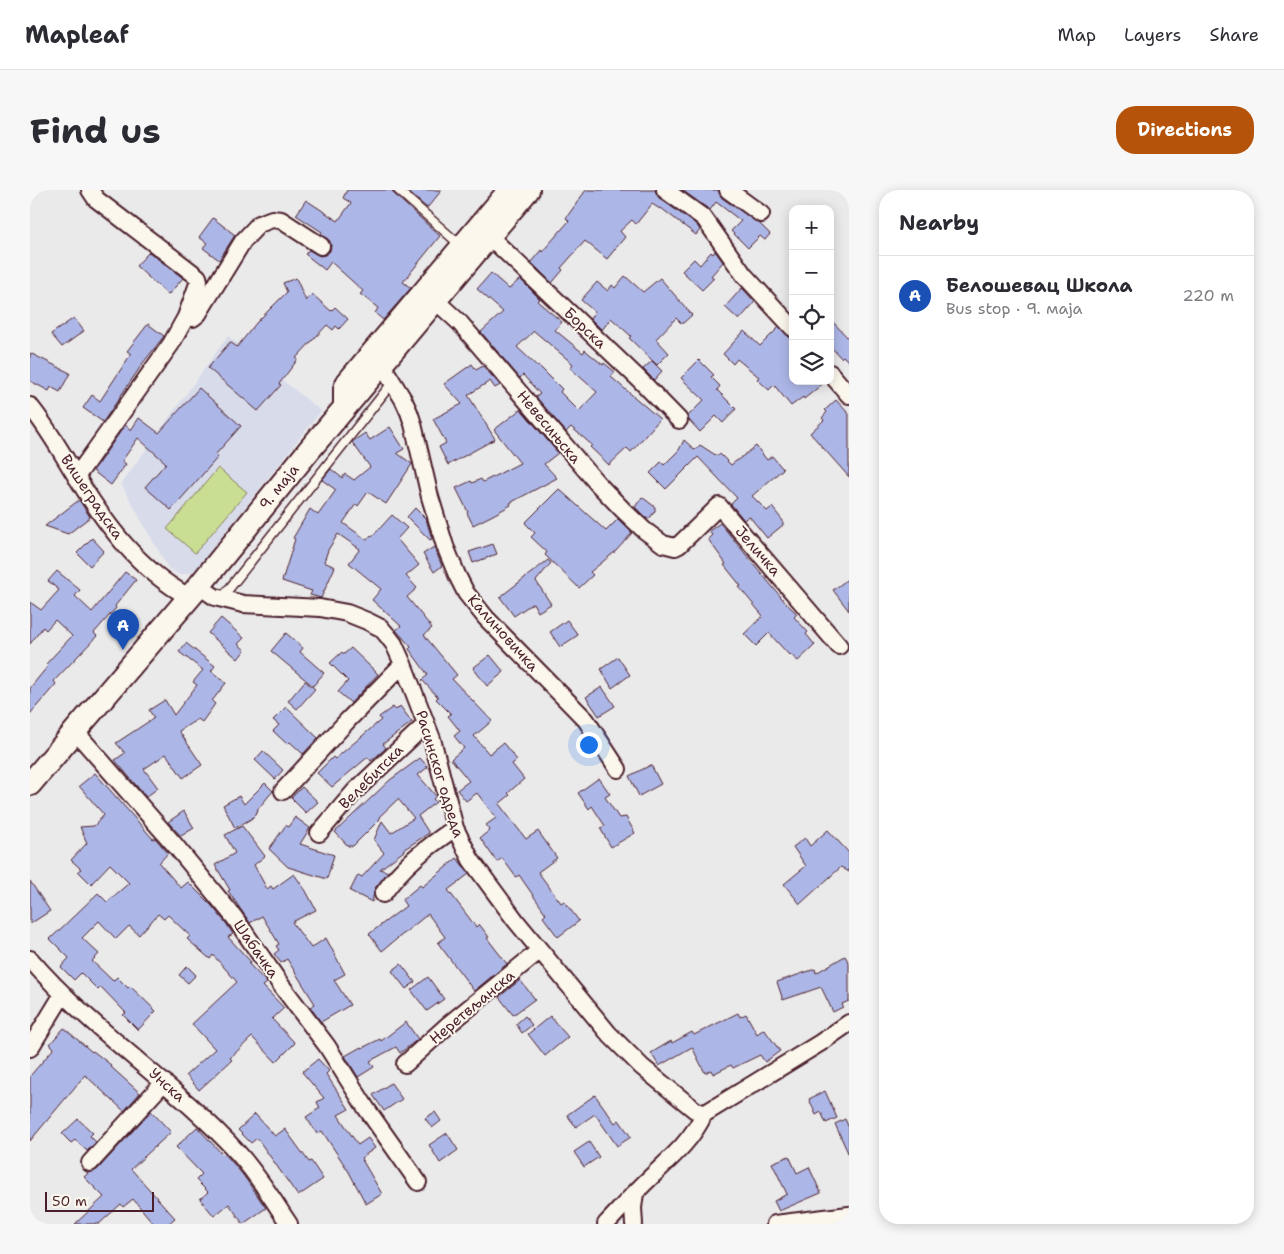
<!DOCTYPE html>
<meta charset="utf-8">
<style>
:root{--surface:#fff;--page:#f7f7f7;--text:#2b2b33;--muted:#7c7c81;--line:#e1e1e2;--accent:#b45309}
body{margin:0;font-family:"Shantell Sans",sans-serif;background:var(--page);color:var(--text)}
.controls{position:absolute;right:15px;top:15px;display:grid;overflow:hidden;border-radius:10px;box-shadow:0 2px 12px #0003}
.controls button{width:45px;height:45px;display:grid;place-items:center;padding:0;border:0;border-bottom:1px solid var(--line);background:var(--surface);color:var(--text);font:25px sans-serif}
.scale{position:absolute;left:15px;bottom:12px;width:109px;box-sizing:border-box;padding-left:5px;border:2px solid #4a1f2b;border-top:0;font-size:14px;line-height:18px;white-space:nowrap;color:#4a1f2b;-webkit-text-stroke:4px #fbf7ec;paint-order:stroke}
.you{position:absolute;left:558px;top:554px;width:18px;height:18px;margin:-12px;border:4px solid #fff;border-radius:50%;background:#1a73e8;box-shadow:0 0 0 8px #1a73e833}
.badge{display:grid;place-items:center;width:32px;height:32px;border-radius:50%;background:var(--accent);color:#fff;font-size:16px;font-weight:700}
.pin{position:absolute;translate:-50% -41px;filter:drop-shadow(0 1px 2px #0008)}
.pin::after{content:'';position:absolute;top:26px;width:18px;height:15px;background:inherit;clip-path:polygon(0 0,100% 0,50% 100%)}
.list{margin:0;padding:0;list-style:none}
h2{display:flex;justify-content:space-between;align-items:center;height:65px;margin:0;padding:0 20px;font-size:21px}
h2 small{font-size:16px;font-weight:400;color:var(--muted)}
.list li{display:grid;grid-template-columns:32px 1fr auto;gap:15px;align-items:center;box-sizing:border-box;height:80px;padding:0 20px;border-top:1px solid var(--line)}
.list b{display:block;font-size:19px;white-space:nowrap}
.list p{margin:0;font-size:16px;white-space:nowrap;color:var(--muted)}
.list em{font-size:16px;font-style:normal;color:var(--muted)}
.icon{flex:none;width:28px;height:28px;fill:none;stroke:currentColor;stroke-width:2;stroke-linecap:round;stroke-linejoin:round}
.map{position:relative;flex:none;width:819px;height:1034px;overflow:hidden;border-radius:20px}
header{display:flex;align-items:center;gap:30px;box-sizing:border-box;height:70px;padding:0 25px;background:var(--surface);border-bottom:1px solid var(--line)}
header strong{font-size:24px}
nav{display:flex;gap:28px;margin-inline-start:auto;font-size:18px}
.intro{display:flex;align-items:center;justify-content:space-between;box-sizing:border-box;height:120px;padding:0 30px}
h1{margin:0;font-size:35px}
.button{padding:12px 22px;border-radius:20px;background:var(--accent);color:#fff;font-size:18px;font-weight:700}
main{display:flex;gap:30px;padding:0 30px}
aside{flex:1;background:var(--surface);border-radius:20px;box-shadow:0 2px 12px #0003}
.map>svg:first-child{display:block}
.built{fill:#d8dbea}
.green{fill:#cade93;stroke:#8a7e5f}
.building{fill:#adb7e7;stroke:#4a1f2b;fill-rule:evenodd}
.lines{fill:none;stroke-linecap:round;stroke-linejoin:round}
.lane-casing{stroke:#4a1f2b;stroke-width:11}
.street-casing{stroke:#4a1f2b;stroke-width:20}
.secondary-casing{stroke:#4a1f2b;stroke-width:26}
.lane{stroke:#fbf7ec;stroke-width:8}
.street{stroke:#fbf7ec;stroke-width:16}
.secondary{stroke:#fbf7ec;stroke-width:22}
.labels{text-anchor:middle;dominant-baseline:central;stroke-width:4;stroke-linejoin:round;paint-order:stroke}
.street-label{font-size:15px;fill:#4a1f2b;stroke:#fbf7ec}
</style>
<header>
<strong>Mapleaf</strong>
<nav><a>Map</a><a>Layers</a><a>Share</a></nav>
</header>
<div class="intro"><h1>Find us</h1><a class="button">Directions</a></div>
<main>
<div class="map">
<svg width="819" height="1034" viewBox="0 0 819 1034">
<rect width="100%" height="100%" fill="#ebeaeb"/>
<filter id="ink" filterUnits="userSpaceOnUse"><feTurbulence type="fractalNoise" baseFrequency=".02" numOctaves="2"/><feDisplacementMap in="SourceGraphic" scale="10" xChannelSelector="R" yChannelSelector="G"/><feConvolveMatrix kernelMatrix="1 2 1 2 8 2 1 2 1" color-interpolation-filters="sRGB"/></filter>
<g filter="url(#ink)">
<!-- built -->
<path class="built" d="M198 146 291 221 164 382 150 385 138 378 91 294Z"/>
<!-- green -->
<path class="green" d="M188 278 217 302 165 363 137 339Z"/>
<!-- building -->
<path class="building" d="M317 0H362L364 4 410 46 373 92 381 98 353 130 345 123 348 118 330 104 333 101 301 72 295 80 275 64 279 60 290 66 295 65 300 61 301 56 300 51 291 44 292 42 266 25 276 10 308 31 321 13 313 8Z
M376 0H412L397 18Z
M556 0H625L629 8 667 35 670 40 666 45 631 18 630 19 622 14 606 34 602 30 590 41 595 47 577 69 555 51 531 78 533 80 522 93 501 72 511 60 512 62 539 31 536 28Z
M652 0H688L692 8 730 34 740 44 735 50 730 46 718 58 701 41 711 31 686 12 680 20Z
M183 28 205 45 189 70 173 58 177 53 169 47Z
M685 61 693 72 681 86 684 88 672 100 652 81 664 69 670 75 681 62 683 64Z
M119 62 153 88 138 105 106 76Z
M461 83 479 99 490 89 510 109 507 111 532 132 525 140 553 163 555 160 573 175 574 173 585 182 581 187 630 229 601 262 597 258 579 275 560 257 562 255 541 237 536 242 506 207 510 204 493 185 490 188 488 186 451 142 473 122 447 99ZM504 141 543 174 540 178 567 202 549 221 530 202 532 199 509 176 508 177 487 157Z
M595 86 613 102 630 88 662 125 652 134 646 128 626 149 639 163 627 175 599 148 601 146 581 128 572 140 560 128 565 122 551 110 567 92 578 101 582 95 585 98Z
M266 88 276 111 282 104 301 121 305 117 318 129 309 139 306 136 303 140 297 135 266 168 268 169 249 194 251 195 228 221 178 178 200 152 207 157 227 132 257 102 253 93Z
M712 98 725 112 709 130 695 117Z
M44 128 54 141 32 157 21 144Z
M800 129 819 149V172L813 166 811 168 800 156Z
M118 134 134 146 113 173 73 232 53 218 62 205 70 211 101 164 97 161Z
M749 137 763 151V191L795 192 774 209 773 207 761 216 744 195 739 200 727 189 729 187 707 169 703 174 693 164 714 141 730 156Z
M0 163 40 183 30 202 21 197 19 201 0 191Z
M669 170 684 185 681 187 690 196 687 200 706 219 693 233 686 226 670 242 659 230 658 226 674 210 651 188Z
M622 171 632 181 624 190 613 179Z
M442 174 446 180 453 176 470 195 465 198 460 191 438 205 465 249 418 275 409 257 416 253 403 229 432 214 414 194Z
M169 198 211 236 185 265 188 267 141 320 115 297 136 273 108 248 92 271 96 274 81 295 63 281 95 235 101 240 109 228 129 243Z
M806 210 819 224V287L780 243 794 230 792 228 797 222 795 220Z
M491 219 528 263 514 274 527 288 480 313 481 315 463 325 443 335 437 323 438 322 426 298 441 291 442 293 451 289 453 292 490 273 464 240Z
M360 237 374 259 367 263 382 274 356 314 338 302 328 316 326 314 313 333 337 350 341 345 342 347 362 325 377 338 367 349 389 375 376 386 387 398 377 407 402 438 394 445 427 485 422 489 462 531 444 546 459 564 473 553 487 570 482 574 494 589 478 603 480 605 469 614 496 649 508 641 527 668 508 682 531 713 534 711 549 731 528 747 513 727 516 724 489 685 486 687 472 668 467 672 450 648 460 640 456 635 466 628 447 603 436 611 427 600 439 591 421 569 434 558 424 546 430 541 418 526 421 524 406 509 408 507 392 490 398 485 379 459 381 457 366 440 371 436 342 410 351 399 319 373 330 359 308 344 298 360 294 372 305 377 291 408 280 405 282 401 252 391 265 349 263 348 280 319 288 325 306 300 292 290 301 279 312 288 315 284 324 290 340 277 322 252 335 243 340 250Z
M654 250 665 260 670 255 687 266 690 264 701 275 726 256 737 270 742 266 753 279 722 306 737 321 742 317 753 331V335L737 348 719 326 714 330 701 314 707 308 668 267 636 299 620 283 631 272 634 275 649 260Z
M529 299 576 341 588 329 602 343 586 361 560 382 563 385 549 398 515 365 517 362 501 347 505 343 495 333Z
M612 307 625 317V321L619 329 616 328 605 317Z
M49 310 60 327 38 344 15 336Z
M385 318 396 329 402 349 400 350 377 327Z
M690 333 755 412 767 424 764 427 778 442 776 444 785 455 768 471 760 464 759 465 739 443 726 456 714 444 733 426 709 397 711 396 694 375 696 374 678 349 682 345 679 341Z
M62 348 74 361 60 376 47 363Z
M463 354 467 364 443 373 439 362Z
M404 357 412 376 404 382 393 364Z
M518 370 521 373 506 391 521 414 508 422 503 413 484 426 470 407Z
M27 381 50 400 45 406 62 422 95 382 106 390 85 416 86 418 64 443 67 446 24 491 26 494 0 524V498L18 476 16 474 42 446 25 430 16 440 13 437 0 454V412L11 420 29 400 18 391Z
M819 388V421L803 400Z
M191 428 214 448 208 454 215 460 208 469 178 443Z
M537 430 548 445 530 457 520 442Z
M256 443 273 458 270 462 294 483 283 496 241 461Z
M156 453 185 476 181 481 196 493 182 511 185 514 172 532 168 529 149 541 172 575 153 588 136 564 114 579 128 598 116 607 85 570 95 563 86 553 124 528 119 520 135 510 144 525 167 495 163 492 173 480 149 462Z
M321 458 348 484 321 513 308 502 318 491 300 473 312 462 314 464Z
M460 465 474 482 457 496 443 478Z
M588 467 600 485 582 498 571 479Z
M275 491 285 499 267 519 258 511Z
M572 497 585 516 569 526 556 507Z
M370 516 382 532 353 554 356 558 341 571 338 567 302 597 287 583 303 567 305 569 351 530 349 527 363 517 366 520Z
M256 517 288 548 273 564 260 552 257 554 243 541 249 535 243 530Z
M233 561 253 580 245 589 225 570Z
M390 568 398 577 388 585 406 606 403 609 406 612 388 626 399 643 373 660 374 661 350 679 358 682 345 698 342 712 320 701 328 685 332 687 354 663 344 650 352 631 361 643 384 628 368 609 349 627 350 629 323 656H318L305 642 360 590Z
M621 575 631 594 609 606 599 586Z
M65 583 123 649 125 648 138 663 129 673 151 698 158 692 181 715 196 733 203 744 198 747 221 772 219 774 237 793 233 796 254 818 242 829 265 853 246 872 222 847 200 868 202 870 169 900 156 885 185 859 162 834 207 792 183 765 180 769 157 749 160 746 138 725 134 729 128 724 109 745 99 736 86 749 69 731 52 748 69 764 62 771 83 791 87 787 98 798 100 796 126 821 108 840 93 825 96 823 71 797 68 800 51 783 44 790 31 777 39 768 20 749 68 703 77 712 99 693 80 674 61 694 48 681 51 679 41 670 57 653 50 637 64 636 74 625 49 596Z
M569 588 580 604 575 607 589 628 596 627 605 643 581 657 570 638 575 636 562 616 559 619 548 603Z
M235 593 243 601 227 620 228 622 221 629 205 638 193 615 209 606 214 614Z
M272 597 288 612 276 623 261 608Z
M154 621 164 638 151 646 138 632Z
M265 627 280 638 270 654 304 665 297 689 258 677 239 659 256 635 258 637Z
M212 636 235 666 224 675 237 699 241 696 243 699 264 684 276 701 286 720 262 732 281 758 296 748 315 784 304 790 320 815 291 832 280 817 285 814 257 769 251 773 244 764 249 760 246 756 249 754 232 726 220 733 198 701 200 700 185 675 205 663 195 645Z
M798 640 819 663V682L811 677 770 714 754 694 776 676 763 657 775 648 780 656Z
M427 668 439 684 418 700 446 737 449 734 459 747 457 748 477 774 444 801 408 753 415 747 398 724 352 761 339 744 376 716 372 710 390 695 392 697Z
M0 691 20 721 0 734Z
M815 766 819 773V811L812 814 813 817 803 822 791 797 753 810 747 792 785 779 786 783Z
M371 774 385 792 376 799 362 781Z
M157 776 166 785 158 793 149 785Z
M398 787 414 809 397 821 381 800Z
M490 790 505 809 483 825 469 807Z
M708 823 710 827 716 824 727 844 734 839 750 861 735 872 730 865 703 878 701 875 683 884 681 880 675 883 662 857 629 876 621 863 641 851 642 853 662 842 664 845Z
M495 826 502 835 492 843 486 834Z
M520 826 538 847 515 866 498 844Z
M376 832 388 849 370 863 366 857 340 871 344 877 328 887 315 866 331 857 332 858 350 849 351 851Z
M34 838 62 862 63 861 81 875 80 876 110 903 94 921 55 885 0 951V886L24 858 20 854Z
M288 869 299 881 296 884 319 919 308 925 328 955 338 948 345 958 331 968 352 1004 336 1014 319 982 292 941 287 944 276 927 290 918 287 912 294 908 272 882Z
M361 893 372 909 354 921 343 905Z
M795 901 807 928 796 933 791 922 786 925 779 909Z
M565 905 585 933 589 930 601 947 587 956 565 924 546 937 537 925Z
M121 921 141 942 101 979 145 1028 138 1034H124L103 1009 93 1017 91 1014 69 1034H45L74 1007 54 987 58 983 67 980Z
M405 922 411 931 402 938 395 928Z
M225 924 245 946 255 939 279 972 281 971 293 989 268 1006 227 948 221 953 208 940Z
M48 929 63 943 60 946 66 952 57 961 45 950 41 953 32 944Z
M815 929 819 938V965L805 934Z
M167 937 193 965 195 964 213 985 236 1018 213 1034 199 1014 184 1026 170 1009 178 1002 166 990 172 984 146 957Z
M417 943 428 960 410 973 399 955Z
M559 952 569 967 554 977 544 962Z
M759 966 767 983 779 977 791 1003 749 1021 744 1011 757 1004 742 973Z"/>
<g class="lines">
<!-- lane casing -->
<g class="lane-casing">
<path id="lane" d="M368 0 430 55
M191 409 362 193"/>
</g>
<!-- street casing -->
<g class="street-casing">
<path id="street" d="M635 0 674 28 714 85 763 138
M698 0 731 24
M459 46 610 190 649 230
M406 111 430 133 567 293 593 320 614 340 633 354 645 357 649 355 689 316 809 456
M163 128 168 124 213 51 229 34 242 29 251 30 291 56
M352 175 373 209 379 222 383 234 400 307 415 356 427 385 436 403 456 428 556 530 588 579
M800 183 819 205
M0 216C18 238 31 262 46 286 75 334 109 380 159 407
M312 221V198L315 191 476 0
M46 287 141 154 156 127 169 91 168 87 66 9 60 0
M169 396 185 407 213 414 290 418 317 423 337 431 351 438 357 445 364 454 373 474 402 549 425 638 441 670 486 731 579 844 612 877 665 920 674 924
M45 541 144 654 204 727 251 795 297 856 336 918 388 992
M253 601 318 530 373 474
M289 643 325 601 396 534
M353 704C373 675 396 658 425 638
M0 769C62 841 144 893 208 963 228 985 243 1010 259 1034
M0 858 33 804
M375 874 418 835 509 761
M60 973 134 892
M576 1034C586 1024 595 1013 605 1003 630 976 658 958 674 924L790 853 819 833
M604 1034 603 1018 605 1003
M745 1034 819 1025"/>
</g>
<!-- secondary casing -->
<g class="secondary-casing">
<path id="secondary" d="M0 594 169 396 280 259 498 0"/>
</g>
<!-- lane -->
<use href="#lane" class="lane"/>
<!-- street -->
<use href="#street" class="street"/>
<!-- secondary -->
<use href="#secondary" class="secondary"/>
</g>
</g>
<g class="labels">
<!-- street labels -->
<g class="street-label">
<text transform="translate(555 138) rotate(44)">Борска</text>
<text transform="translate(519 237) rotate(50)">Невесињска</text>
<text transform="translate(249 297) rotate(-51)">9. маја</text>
<text transform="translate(62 307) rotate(56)">Вишеградска</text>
<text transform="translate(728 361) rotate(49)">Јеличка</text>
<text transform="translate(473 443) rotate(48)">Калиновичка</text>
<text transform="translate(410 584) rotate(73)">Расинског одреда</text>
<text transform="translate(341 587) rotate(-45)">Велебитска</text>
<text transform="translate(226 759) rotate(55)">Шабачка</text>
<text transform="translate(442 817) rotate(-40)">Неретвљанска</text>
<text transform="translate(137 895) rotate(42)">Унска</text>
</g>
</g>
</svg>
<div class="controls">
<button>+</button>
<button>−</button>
<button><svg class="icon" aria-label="locate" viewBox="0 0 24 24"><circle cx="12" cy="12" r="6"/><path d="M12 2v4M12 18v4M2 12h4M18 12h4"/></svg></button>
<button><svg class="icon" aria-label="layers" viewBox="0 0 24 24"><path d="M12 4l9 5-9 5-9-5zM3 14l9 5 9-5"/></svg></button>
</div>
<div class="scale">50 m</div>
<div class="you"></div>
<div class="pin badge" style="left:93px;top:460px;background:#1a4fb4">A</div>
</div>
<aside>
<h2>Nearby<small></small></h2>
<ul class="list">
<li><span class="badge" style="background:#1a4fb4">A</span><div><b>Белошевац Школа</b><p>Bus stop · 9. маја</p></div><em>220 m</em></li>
</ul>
</aside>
</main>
